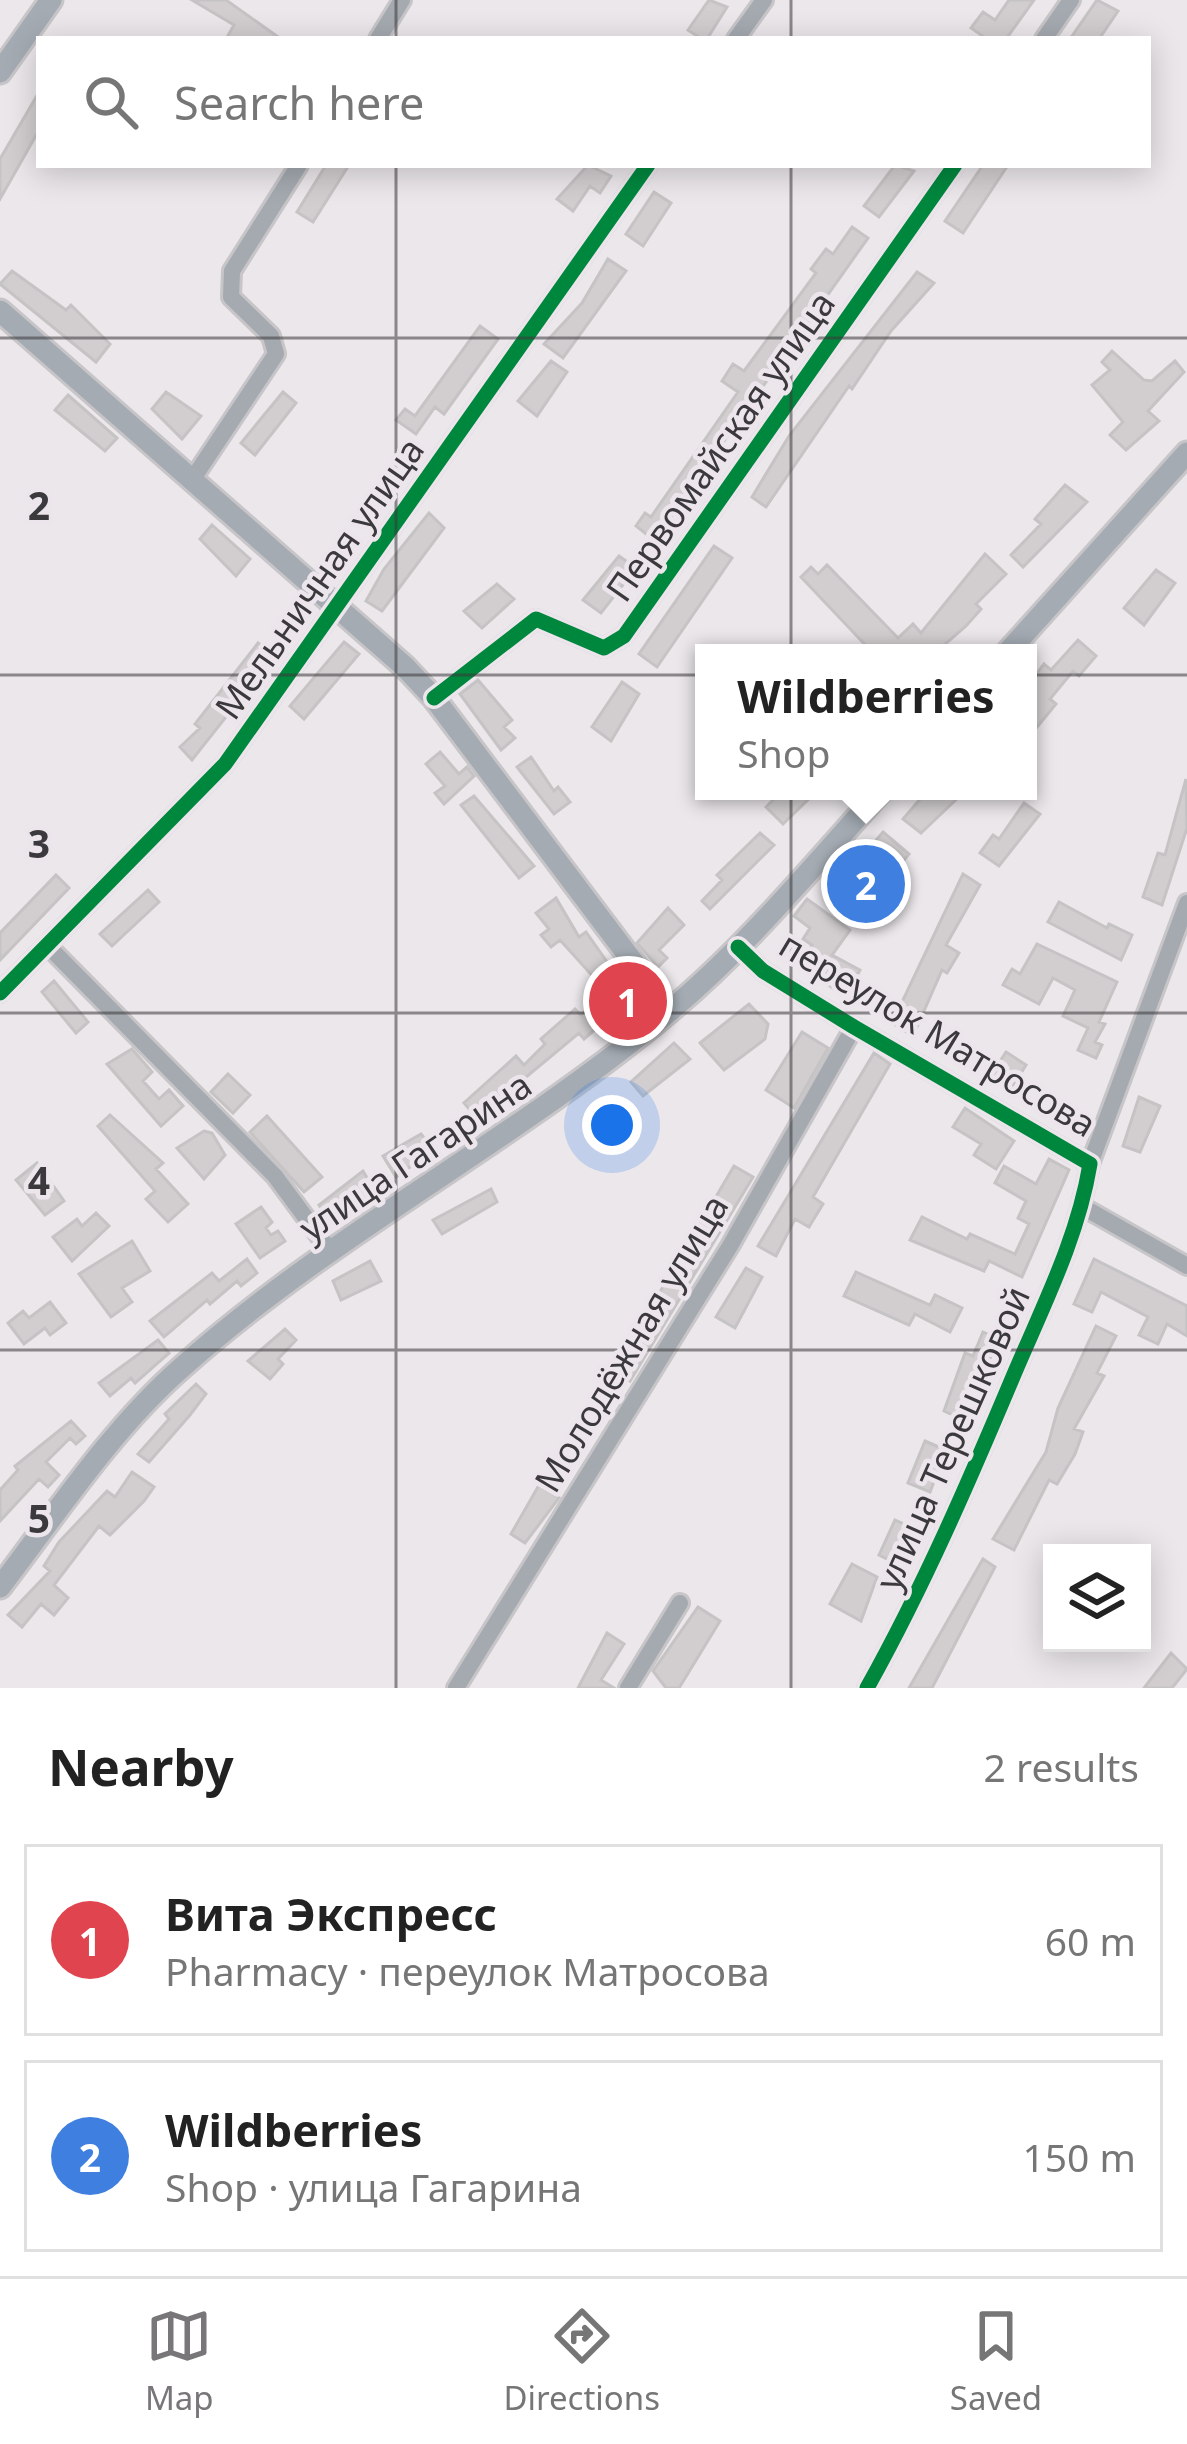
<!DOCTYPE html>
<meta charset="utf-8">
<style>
:root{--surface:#fff;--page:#f2f2f2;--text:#222;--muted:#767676;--line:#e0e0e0;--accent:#797679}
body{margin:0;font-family:"Noto Sans",sans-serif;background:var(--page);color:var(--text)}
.controls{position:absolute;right:36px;bottom:36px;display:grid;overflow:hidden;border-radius:0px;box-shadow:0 6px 30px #0003}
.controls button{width:108px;height:108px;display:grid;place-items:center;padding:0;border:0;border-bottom:3px solid var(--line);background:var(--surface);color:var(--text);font:60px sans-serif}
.you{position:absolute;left:612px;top:1125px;width:42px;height:42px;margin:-30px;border:9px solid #fff;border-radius:50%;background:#1a73e8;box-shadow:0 0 0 18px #1a73e833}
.badge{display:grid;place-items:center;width:78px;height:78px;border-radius:50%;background:var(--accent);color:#fff;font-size:39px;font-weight:700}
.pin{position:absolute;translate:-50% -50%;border:6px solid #fff;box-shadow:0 3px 12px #0006}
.popup{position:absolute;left:695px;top:644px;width:342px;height:156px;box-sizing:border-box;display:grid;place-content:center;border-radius:0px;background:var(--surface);filter:drop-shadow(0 3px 9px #0005);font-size:39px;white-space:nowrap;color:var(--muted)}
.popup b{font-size:45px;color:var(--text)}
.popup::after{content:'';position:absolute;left:50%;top:100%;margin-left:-24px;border:24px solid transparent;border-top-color:var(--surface)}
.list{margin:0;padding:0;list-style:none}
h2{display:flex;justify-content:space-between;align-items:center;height:156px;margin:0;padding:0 48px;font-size:51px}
h2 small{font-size:39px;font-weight:400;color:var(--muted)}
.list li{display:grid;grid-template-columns:78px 1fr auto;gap:36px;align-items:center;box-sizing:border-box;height:192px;margin:0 24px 24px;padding:0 24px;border:3px solid var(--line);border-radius:0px}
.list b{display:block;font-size:45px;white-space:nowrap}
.list p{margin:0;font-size:39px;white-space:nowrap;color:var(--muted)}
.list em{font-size:39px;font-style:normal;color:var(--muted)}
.icon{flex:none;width:66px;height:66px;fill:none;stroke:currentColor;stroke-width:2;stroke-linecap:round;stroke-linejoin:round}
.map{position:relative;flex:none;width:1187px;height:1688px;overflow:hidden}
.search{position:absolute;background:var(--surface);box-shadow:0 6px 30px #0003;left:36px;right:36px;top:36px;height:132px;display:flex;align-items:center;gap:30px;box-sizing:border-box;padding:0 42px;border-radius:0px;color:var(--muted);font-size:45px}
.sheet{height:588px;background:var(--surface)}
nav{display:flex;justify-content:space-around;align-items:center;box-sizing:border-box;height:168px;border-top:3px solid var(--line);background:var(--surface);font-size:33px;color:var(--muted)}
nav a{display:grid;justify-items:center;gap:6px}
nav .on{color:var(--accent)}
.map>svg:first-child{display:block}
.building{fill:#d2ced0;stroke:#c6c3c4;stroke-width:3}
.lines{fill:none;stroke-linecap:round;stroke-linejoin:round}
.minor-casing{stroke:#c7c5c7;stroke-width:22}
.major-casing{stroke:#c7c5c7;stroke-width:27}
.minor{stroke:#a4aab0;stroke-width:16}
.major{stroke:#a4abb3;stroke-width:21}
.cycleway-casing{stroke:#ece6ec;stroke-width:22}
.cycleway{stroke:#00873e;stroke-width:15}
.grid{fill:none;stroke:#3b393b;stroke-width:3;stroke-opacity:0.55}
.labels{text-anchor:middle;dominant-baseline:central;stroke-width:9;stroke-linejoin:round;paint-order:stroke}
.street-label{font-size:36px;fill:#3b393b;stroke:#ece6ec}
.grid-label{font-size:39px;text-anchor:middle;font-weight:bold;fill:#3b393b;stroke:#ece6ec;stroke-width:9;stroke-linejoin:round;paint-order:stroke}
</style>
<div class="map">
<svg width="1187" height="1688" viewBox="0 0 1187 1688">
<rect width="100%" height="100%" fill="#ebe7eb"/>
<!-- building -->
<path class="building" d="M192 0H226L281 39H226L234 25Z
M709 0 727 7 707 39H702L688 30Z
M1009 0H1034L1006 39H987L971 28 983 12 995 20Z
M1097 0 1118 11 1099 39H1070Z
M39 92V130L0 199V159Z
M326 165H349L313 222 297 212Z
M588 165 611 176 600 193 590 186 573 211 557 199Z
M895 165 914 171 879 217 864 206Z
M983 165H1008L963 233 945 221Z
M654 192 671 203 643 246 626 234Z
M852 227 868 238 654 540 636 526 645 513 651 517 738 392 722 381 733 364 744 371 816 273 811 269 826 249 833 254Z
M608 259 626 271 563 358 544 344 582 303Z
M12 271 66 310 71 305 110 344 96 362 0 284Z
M917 272 934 283 891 331 852 389 849 386 766 507 752 497 789 436Z
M480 326 498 339 444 414 435 407 416 434 396 420 405 409 415 416Z
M1112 351 1144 380 1152 381 1175 361 1184 372 1148 411 1159 421 1126 450 1110 435 1123 422 1092 385 1110 370 1102 362Z
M551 361 567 372 537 416 518 401Z
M166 392 201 416 182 439 152 409Z
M283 392 296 403 255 455 241 443Z
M68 395 117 438 105 451 55 410Z
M1065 485 1087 502 1023 567 1011 555 1041 524 1035 519Z
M429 513 444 528 382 611 366 601 384 569Z
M212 525 250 559 236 576 200 539Z
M714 546 732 558 657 667 639 654Z
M985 554 1006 574 976 604 981 609 966 626 935 653H873L801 577 811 567 818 574 827 565 898 638 913 624 921 633Z
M619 556 636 568 601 613 583 600Z
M1156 570 1175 583 1144 625 1124 608Z
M497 584 514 599 482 628 464 611Z
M1078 640 1096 656 1079 676 1073 671 1050 699 1056 704 1037 727 1028 719 1034 677 1044 664 1051 670Z
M344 642 359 654 304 719 290 706Z
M258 643 274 656 192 760 180 747 200 728 195 724Z
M478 680 512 720 504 727 515 738 501 750 460 694Z
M622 682 639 694 611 741 592 727Z
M440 752 459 774 467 767 474 776 444 804 435 793 445 786 426 764Z
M531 757 554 791 558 787 570 802 554 814 517 767Z
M1186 779 1187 828 1162 905 1143 897 1158 853 1165 855Z
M782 791H817L783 824 766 807Z
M927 791H965L921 833 903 819Z
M474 796 534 866 519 878 461 805Z
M1024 803 1040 814 999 866 980 853 993 835 999 839Z
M883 832 909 854 885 884 891 889 878 907 842 880Z
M760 833 774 845 710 909 702 901 722 880 717 875Z
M963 874 980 885 946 945 959 953 947 973 942 970 913 1036 892 1023Z
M56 875 69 888 0 960V933Z
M148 890 159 902 112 946 100 934Z
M556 898 579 937 586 932 636 1003 604 1030 600 1025 584 1039 579 1033 514 1087 518 1092 481 1123 464 1103 516 1056 524 1065 545 1044 541 1039 575 1009 581 1015 608 993 560 940 551 947 541 935 549 929 536 913Z
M807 899 850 930 832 955 860 970 845 998 800 962 812 945 803 939 810 928 794 916Z
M1059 902 1107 928 1109 924 1132 935 1121 960 1048 922Z
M668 908 684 925 659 950 667 958 658 967 637 943Z
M1037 944 1117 982 1099 1022 1105 1024 1095 1042 1102 1045 1096 1058 1078 1050 1088 1028 1063 1016 1075 990 1053 978 1039 1004 1003 985 1012 969 1020 974Z
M54 981 88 1022 76 1033 42 992Z
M749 1004 768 1024 765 1039 724 1070 700 1043Z
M802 1032 828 1048 794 1108 766 1090Z
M674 1043 690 1059 643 1096 631 1082Z
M132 1049 152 1072 143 1081 159 1099 169 1090 183 1106 161 1126 107 1064Z
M1006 1052 1026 1065 1010 1091 989 1078Z
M874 1053 890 1064 813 1197 823 1204 809 1227 795 1219 776 1256 758 1246Z
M228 1074 250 1095 233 1113 211 1092Z
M1139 1097 1160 1106 1140 1152 1123 1146Z
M965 1108 1014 1141 996 1169 974 1155 981 1144 953 1127Z
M110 1115 163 1163 156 1169 188 1204 168 1222 146 1199 155 1191 98 1126Z
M267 1116 322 1177 304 1192 250 1132Z
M204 1131 212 1133 225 1155 204 1179 177 1148Z
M421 1134 434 1150 396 1177 383 1156Z
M1049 1159 1069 1170 1022 1277 989 1261 984 1271 910 1240 922 1217 967 1239 970 1234 1015 1254 1029 1224 1018 1218 1026 1201 995 1183 1004 1166 1036 1184Z
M37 1163 64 1201 45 1215 16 1180Z
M734 1166 753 1177 630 1381 614 1370Z
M363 1171 375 1191 329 1220 319 1205Z
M491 1189 497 1202 442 1234 433 1220Z
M261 1207 272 1222 266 1228 271 1235 278 1231 285 1241 260 1258 236 1224Z
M96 1213 109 1226 72 1261 53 1237 77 1219 82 1226Z
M132 1241 150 1271 122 1288 132 1302 111 1317 79 1274Z
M247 1259 257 1273 241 1286 237 1281 210 1304 207 1300 164 1337 150 1321 212 1273 219 1281Z
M1094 1259 1187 1306V1336L1167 1324 1158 1344 1139 1335 1148 1317 1101 1292 1092 1312 1074 1304Z
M370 1261 381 1281 341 1300 333 1281Z
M746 1268 762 1277 735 1328 716 1317Z
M856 1272 930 1305 935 1295 962 1308 950 1332 915 1314 909 1325 844 1296Z
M50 1302 66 1323 50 1335 45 1328 24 1344 8 1323 23 1311 29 1318Z
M1096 1326 1116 1336 1097 1373 1104 1376 1074 1429 1083 1432 1075 1454 1057 1484 1049 1480 1014 1550 993 1539 1046 1452 1058 1408Z
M285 1329 296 1340 278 1359 283 1364 270 1379 248 1361Z
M983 1332 999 1339 962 1419 944 1411 965 1353 973 1356Z
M158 1340 169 1353 135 1383 131 1378 110 1396 99 1383Z
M196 1384 206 1394 190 1415 149 1462 138 1454 169 1419 165 1414Z
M71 1421 85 1436 76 1444 70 1438 46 1462 59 1475 48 1487 39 1479 0 1521V1490L18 1470 15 1466Z
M925 1441 946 1450 930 1492 908 1483Z
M132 1472 154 1487 144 1501 110 1535 99 1526 54 1585 68 1598 54 1615 41 1604 22 1627 8 1615 50 1571 44 1566 59 1542 107 1491 115 1497Z
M539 1485 559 1498 525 1543 511 1534Z
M895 1520 913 1528 897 1564 879 1555Z
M983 1559 995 1567 932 1688H909Z
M852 1564 877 1577 861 1621 830 1604Z
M698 1607 720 1621 679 1688H666L653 1671Z
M607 1633 624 1644 601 1680 614 1688H578Z
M1171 1653 1187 1669 1172 1688H1144Z"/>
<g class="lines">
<!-- minor casing -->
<g class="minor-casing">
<path id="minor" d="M378 39 402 0
M736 39 764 0
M1044 39 1071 0
M194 477 276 354 271 336 231 297 232 271 299 165
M434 698 536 619 604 648 624 636 955 165
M47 945 275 1176 331 1252
M738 947 763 971 854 1027 1090 1164C1078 1237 1044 1304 1015 1372 970 1479 924 1586 867 1688
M0 993 225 764 648 165
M1090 1164 1187 903
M1083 1207 1187 1266
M456 1688 730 1246 854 1027
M628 1688 680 1603"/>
</g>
<!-- major casing -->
<g class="major-casing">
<path id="major" d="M0 72 51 0
M0 311 405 667 434 698 670 1011
M1007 653 1187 453
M0 1587C56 1514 111 1430 180 1369 329 1235 511 1143 666 1014 745 949 812 867 881 791"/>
</g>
<!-- minor -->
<use href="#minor" class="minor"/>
<!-- major -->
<use href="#major" class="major"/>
<!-- cycleway casing -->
<g class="cycleway-casing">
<path id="cycleway" d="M434 698 536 619 604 648 624 636 955 165
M738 947 763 971 854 1027 1090 1164C1078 1237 1044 1304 1015 1372 970 1479 924 1586 867 1688
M0 993 225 764 648 165"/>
</g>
<!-- cycleway -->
<use href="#cycleway" class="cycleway"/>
</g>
<!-- grid -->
<path class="grid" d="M396 0V39M791 0V39M396 165V1688M791 165V1688M0 338H1187M0 675H1187M0 1013H1187M0 1350H1187"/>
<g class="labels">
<!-- street labels -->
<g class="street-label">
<text transform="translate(720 446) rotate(-55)">Первомайская улица</text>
<text transform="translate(319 578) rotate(-55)">Мельничная улица</text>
<text transform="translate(938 1034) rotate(31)">переулок Матросова</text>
<text transform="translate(415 1156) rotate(-34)">улица Гагарина</text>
<text transform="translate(631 1343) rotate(-59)">Молодёжная улица</text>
<text transform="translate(952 1438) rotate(-66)">улица Терешковой</text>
</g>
</g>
<g class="grid-label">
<text x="39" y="520">2</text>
<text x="39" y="858">3</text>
<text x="39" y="1195">4</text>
<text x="39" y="1533">5</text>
</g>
</svg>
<div class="controls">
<button><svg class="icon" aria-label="layers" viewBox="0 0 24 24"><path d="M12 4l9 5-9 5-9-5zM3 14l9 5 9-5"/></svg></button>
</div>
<div class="you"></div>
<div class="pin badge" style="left:628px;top:1001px;background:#e0444e">1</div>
<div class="pin badge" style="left:866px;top:884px;background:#3f7fe0">2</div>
<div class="popup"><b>Wildberries</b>Shop</div>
<div class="search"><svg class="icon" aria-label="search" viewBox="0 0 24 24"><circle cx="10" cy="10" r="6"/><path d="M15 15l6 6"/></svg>Search here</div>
</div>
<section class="sheet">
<h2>Nearby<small>2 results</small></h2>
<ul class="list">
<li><span class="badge" style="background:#e0444e">1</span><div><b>Вита Экспресс</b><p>Pharmacy · переулок Матросова</p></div><em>60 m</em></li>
<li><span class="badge" style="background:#3f7fe0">2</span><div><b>Wildberries</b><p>Shop · улица Гагарина</p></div><em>150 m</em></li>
</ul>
</section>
<nav>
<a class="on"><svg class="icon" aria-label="map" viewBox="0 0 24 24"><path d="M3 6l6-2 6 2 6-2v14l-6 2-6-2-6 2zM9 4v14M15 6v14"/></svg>Map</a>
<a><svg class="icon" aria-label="directions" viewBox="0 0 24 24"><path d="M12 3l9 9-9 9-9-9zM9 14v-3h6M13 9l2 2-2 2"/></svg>Directions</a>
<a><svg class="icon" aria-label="saved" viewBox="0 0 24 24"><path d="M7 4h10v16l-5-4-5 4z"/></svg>Saved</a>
</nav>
